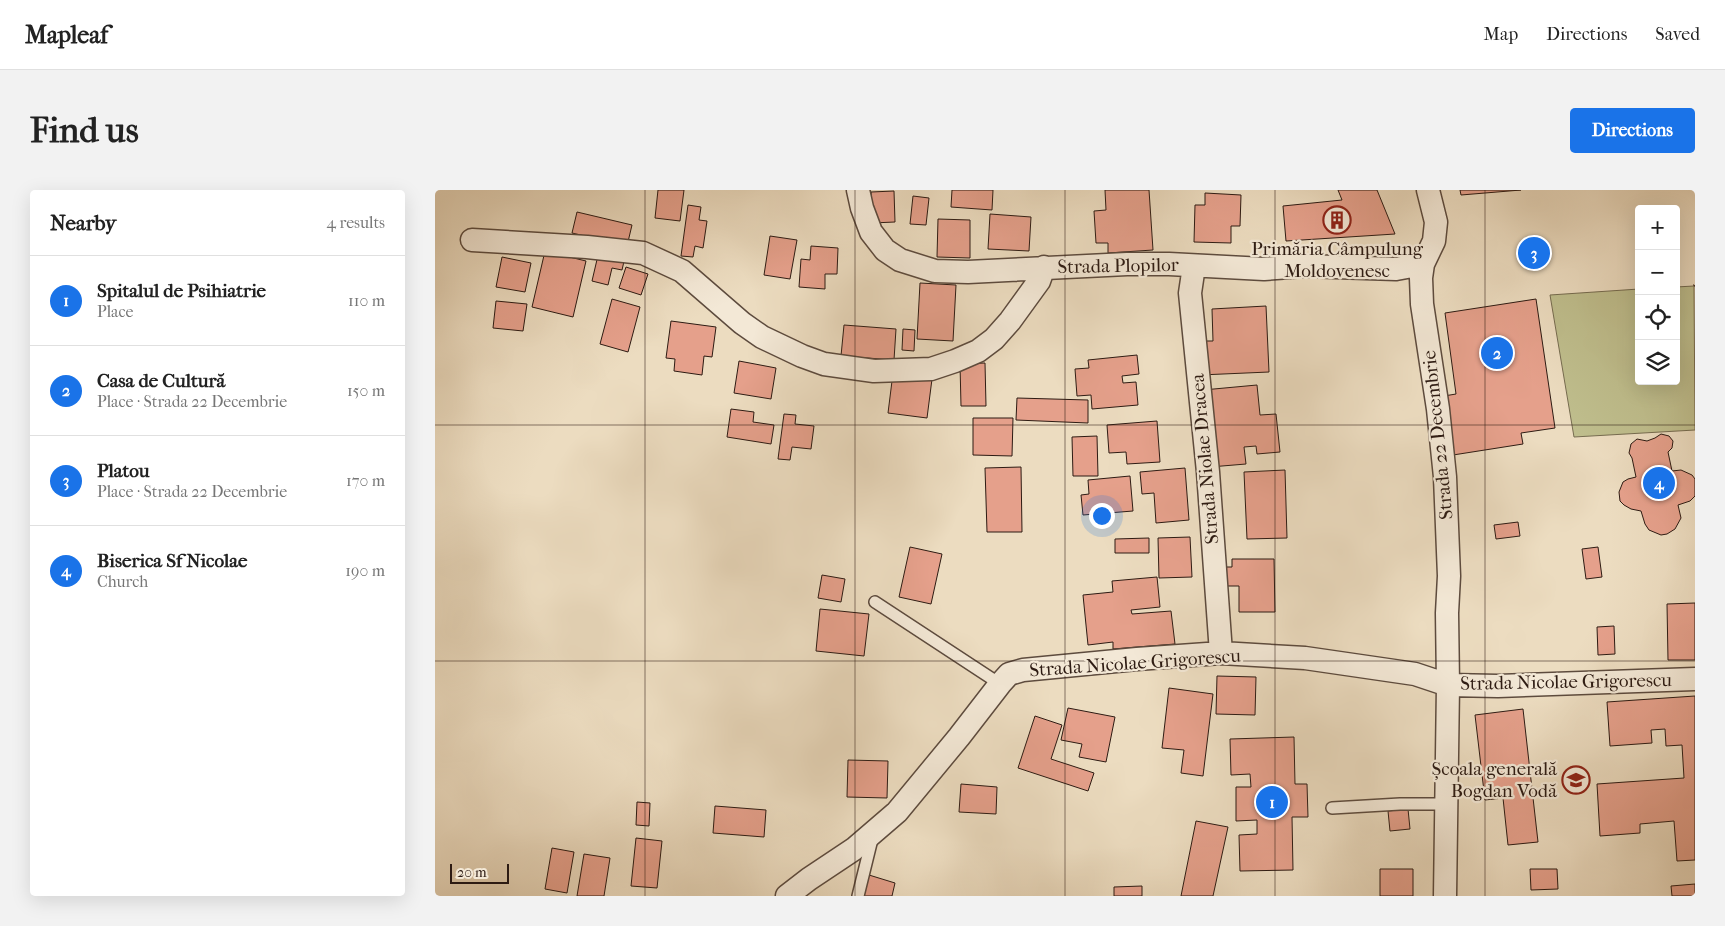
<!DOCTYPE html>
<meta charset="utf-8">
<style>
:root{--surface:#fff;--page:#f2f2f2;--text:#222;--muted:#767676;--line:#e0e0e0;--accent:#1a73e8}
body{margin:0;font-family:"IM FELL French Canon",serif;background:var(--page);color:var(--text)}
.controls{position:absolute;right:15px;top:15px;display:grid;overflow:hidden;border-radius:5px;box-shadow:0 5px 20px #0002}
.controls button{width:45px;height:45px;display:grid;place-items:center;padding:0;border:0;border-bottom:1px solid var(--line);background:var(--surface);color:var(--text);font:25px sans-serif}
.scale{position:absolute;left:15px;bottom:12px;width:59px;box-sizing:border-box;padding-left:5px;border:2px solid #2d1b13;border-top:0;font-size:14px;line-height:18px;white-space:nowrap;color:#2d1b13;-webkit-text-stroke:4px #f3e8d6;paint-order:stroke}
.you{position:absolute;left:666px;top:325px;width:18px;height:18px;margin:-12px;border:4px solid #fff;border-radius:50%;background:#1a73e8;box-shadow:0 0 0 8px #1a73e833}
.badge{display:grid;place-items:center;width:32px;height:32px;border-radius:50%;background:var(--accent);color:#fff;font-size:16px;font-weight:700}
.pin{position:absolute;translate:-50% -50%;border:2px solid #fff;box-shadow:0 1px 5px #0006}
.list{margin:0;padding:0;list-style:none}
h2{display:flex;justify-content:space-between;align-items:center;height:65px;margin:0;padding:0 20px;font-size:21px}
h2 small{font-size:16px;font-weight:400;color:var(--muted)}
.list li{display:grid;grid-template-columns:32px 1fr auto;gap:15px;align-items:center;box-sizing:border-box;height:90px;padding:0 20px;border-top:1px solid var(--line)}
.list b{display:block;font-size:19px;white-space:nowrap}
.list p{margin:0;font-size:16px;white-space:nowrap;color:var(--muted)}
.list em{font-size:16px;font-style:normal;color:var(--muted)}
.icon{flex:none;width:28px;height:28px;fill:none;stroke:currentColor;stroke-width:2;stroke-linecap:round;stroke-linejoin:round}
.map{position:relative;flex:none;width:1260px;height:706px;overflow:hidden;border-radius:5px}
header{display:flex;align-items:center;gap:30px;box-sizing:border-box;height:70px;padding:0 25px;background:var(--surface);border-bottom:1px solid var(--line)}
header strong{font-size:24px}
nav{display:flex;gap:28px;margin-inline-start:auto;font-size:18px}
.intro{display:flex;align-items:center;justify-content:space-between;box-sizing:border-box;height:120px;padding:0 30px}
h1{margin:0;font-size:35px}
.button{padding:12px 22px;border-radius:5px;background:var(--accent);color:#fff;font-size:18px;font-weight:700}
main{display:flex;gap:30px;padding:0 30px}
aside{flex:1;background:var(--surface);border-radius:5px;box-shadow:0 5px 20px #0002}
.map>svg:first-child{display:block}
.green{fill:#bfbe8d;stroke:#766c50}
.building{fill:#e5a08b;stroke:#2d1b13}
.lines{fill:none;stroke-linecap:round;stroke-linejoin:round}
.lane-casing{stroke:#5d4b3e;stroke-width:14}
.street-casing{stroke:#5d4b3e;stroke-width:25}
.path{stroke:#2d1b13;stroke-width:3;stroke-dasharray:1 2.5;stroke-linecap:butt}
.lane{stroke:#f3e8d6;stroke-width:11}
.street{stroke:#f3e8d6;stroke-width:22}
.grid{fill:none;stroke:#2d1b13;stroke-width:1;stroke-opacity:0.55}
.labels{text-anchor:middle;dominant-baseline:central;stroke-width:4.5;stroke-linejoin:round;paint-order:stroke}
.poi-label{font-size:19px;fill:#2d1b13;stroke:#f3e8d6}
.street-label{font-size:19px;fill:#2d1b13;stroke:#f3e8d6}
</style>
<header>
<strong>Mapleaf</strong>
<nav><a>Map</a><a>Directions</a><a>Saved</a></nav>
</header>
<div class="intro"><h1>Find us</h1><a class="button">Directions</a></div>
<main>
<aside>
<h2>Nearby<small>4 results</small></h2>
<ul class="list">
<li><span class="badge">1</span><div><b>Spitalul de Psihiatrie</b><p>Place</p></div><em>110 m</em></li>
<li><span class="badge">2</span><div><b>Casa de Cultură</b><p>Place · Strada 22 Decembrie</p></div><em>150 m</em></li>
<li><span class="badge">3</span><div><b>Platou</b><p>Place · Strada 22 Decembrie</p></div><em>170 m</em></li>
<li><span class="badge">4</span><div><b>Biserica Sf Nicolae</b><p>Church</p></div><em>190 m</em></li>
</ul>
</aside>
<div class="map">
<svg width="1260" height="706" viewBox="0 0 1260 706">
<rect width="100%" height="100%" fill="#ecdcc0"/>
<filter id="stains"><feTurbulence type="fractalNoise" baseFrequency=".004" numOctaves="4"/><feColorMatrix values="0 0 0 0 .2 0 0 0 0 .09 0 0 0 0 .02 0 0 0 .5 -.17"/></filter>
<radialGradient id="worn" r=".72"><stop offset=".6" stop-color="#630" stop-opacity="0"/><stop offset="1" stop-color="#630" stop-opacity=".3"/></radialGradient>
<!-- green -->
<path class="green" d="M1259 96 1260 240 1139 247 1115 105 1204 99V191H1241V97Z"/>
<!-- building -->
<path class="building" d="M223 0H249L245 31 220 28Z
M517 0H558L557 20 516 17Z
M670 0H714L718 60 673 63V53H661L659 21 671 20Z
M903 0H942L960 44 851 51 848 16 907 10Z
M1025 0H1086L1026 5Z
M459 1 460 32 437 33 436 2Z
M770 3 806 5 805 36H796V53L759 52 760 15H770Z
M478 6 494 8 491 35 475 34Z
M253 15 266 17 264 30 272 31 268 58 260 56 258 67 246 66Z
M142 22 197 35 192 56 137 43Z
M555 24 596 27 594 61 553 59Z
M503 29 535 30V68L502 67Z
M335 46 362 50 355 89 329 85Z
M376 56 403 58 402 84H390V99L364 97 366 69 375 70Z
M110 61 151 71 138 127 97 117Z
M164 61 190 67 187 80 177 78 173 95 157 91Z
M67 67 96 73 90 102 61 97Z
M191 77 213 84 206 105 184 98Z
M485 93 521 95 518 151 482 149Z
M177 109 205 117 193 162 165 154Z
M1101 109 1120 238 1086 243 1088 254 1018 265 1009 206 1021 204 1010 123Z
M61 111 92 114 88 141 58 138Z
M831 116 834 182 765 185 763 151H778L777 119Z
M236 131 281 137 277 167 269 166 267 185 239 181 240 169 231 168Z
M409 135 461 139 459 170 406 166Z
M468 139 480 140 479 161 467 160Z
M702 165 704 184 687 186 688 193 701 192 703 215 657 219 656 205 642 206 640 179 654 178 653 170Z
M304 171 341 178 336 209 299 203Z
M550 173 551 216H526L525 174Z
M458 183 497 189 492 228 453 223Z
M822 195 825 225 841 224 845 262 822 264 821 256 809 257 811 274 775 277 768 200Z
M582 208 653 210V233L581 230Z
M296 219 319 222 318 232 339 235 336 254 292 247Z
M349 224 361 225 360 234 379 236 376 259 357 257 355 270 343 269Z
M538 228H578L577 266 538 265Z
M722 231 725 272 692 274 691 262 674 263 672 235Z
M1226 244 1234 246 1238 251 1237 258 1233 262 1237 281 1246 280 1257 285 1260 289V306L1255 311 1243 315 1246 328 1240 339 1232 344 1226 345 1214 340 1210 334 1206 321 1196 319 1189 315 1185 311 1184 302 1188 292 1193 289 1201 287 1197 268 1194 263 1196 254 1202 249 1212 251 1220 248Z
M662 246 663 286H638L637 247Z
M586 277 587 342H552L550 278Z
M750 278 754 330 721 333 719 303 707 304 705 282Z
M850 280 852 348 812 349 809 282Z
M695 286 698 321 648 325 646 305 654 304 653 290Z
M1083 332 1085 346 1061 349 1059 335Z
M755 347 757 387 724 388 723 348Z
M714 348V363H680V349Z
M475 357 507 364 496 414 464 407Z
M1163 357 1167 387 1151 389 1147 359Z
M797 369H839L840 422H804V396H785L784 377H797Z
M387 385 410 389 406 412 383 408Z
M722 387 725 417 696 420 697 424 736 421 740 454 678 459V452L653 455 648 405 678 402 677 391Z
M1260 413V470H1233L1232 414Z
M385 419 434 424 429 466 381 461Z
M1179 436 1180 464 1163 465 1162 437Z
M782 486 821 487 820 525 781 524Z
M734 498 778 504 768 586 746 583 749 560 727 558Z
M1260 506V670L1242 671 1239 631 1205 634V643L1165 646 1162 594 1249 588 1247 555 1231 556 1230 539 1216 540 1217 553 1175 556 1172 512Z
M633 518 680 527 671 572 644 567 647 554 626 550Z
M1088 519 1103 652 1073 655 1068 608 1050 610 1040 525Z
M600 526 627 535 616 569 659 583 653 601 583 578Z
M859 547 860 594H872L873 627H857L858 680 805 681 804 645 822 644V630L801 631V597H816L815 584 796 585 795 549Z
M413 570 453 571 452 608 412 607Z
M526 594 562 597 561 624 524 622Z
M202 612 215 613 214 636 201 635Z
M280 616 331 620 329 647 278 643Z
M973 619 975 639 955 641 953 621Z
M761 631 793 637 778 706H746Z
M201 648 227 651 222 698 196 696Z
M117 658 139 662 132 703 110 699Z
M149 664 175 668 169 706H142Z
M945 679H978V706H945Z
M1095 679H1122L1123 699 1096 700Z
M434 685 460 693 457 706H428Z
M1260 694V706H1237L1236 696Z
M707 696V706H679V697Z"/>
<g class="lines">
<!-- lane casing -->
<g class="lane-casing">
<path id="lane" d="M440 412 565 494
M897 618 965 614H1011
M423 706 438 645"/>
</g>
<!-- street casing -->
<g class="street-casing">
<path id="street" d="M423 0 427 18 436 42 450 60 465 70 500 81 533 82 692 74H734L829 79 869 76 961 79 988 74
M993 0 1001 32 999 51 988 74 986 88 987 114 1003 219 1010 287 1014 386 1012 423 1013 495 1010 706
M37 50 152 57 208 63 247 81 307 133 327 147 367 166 389 174 439 181 496 179 520 171 543 161 559 149 575 131 604 91 609 77
M759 76 755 103 773 282 786 463
M352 706 374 689 419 659 462 622 524 547 565 494 574 484 588 480 702 469 786 463 870 468 980 484 1013 495 1063 496 1260 489"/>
</g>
<!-- path -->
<path class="path" d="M1259 96 1260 95"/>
<!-- lane -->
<use href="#lane" class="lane"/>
<!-- street -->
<use href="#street" class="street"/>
</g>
<!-- grid -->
<path class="grid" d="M210 0V706M420 0V706M630 0V706M840 0V706M1050 0V706M0 235H1260M0 471H1260"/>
<!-- icons -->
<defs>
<g id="building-ring" transform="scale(1.4375)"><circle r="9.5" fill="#f3e8d6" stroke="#8f2418" stroke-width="1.5"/><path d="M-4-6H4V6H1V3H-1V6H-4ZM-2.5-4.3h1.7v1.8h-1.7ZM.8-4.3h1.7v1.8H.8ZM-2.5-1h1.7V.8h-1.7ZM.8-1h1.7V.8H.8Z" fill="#8f2418"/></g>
<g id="school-ring" transform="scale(1.4375)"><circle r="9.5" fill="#f3e8d6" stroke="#8f2418" stroke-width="1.5"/><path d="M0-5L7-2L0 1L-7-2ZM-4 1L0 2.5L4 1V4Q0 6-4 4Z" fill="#8f2418"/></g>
</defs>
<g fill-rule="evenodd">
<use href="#building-ring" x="902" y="30"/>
<use href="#school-ring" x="1141" y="590"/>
</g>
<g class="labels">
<!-- poi labels -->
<g class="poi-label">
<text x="902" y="59">Primăria Câmpulung<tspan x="902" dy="22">Moldovenesc</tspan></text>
<text x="1122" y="579" text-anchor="end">Școala generală<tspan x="1122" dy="22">Bogdan Vodă</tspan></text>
</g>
<!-- street labels -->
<g class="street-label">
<text transform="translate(683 76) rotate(-1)">Strada Plopilor</text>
<text transform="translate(1003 245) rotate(-96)">Strada 22 Decembrie</text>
<text transform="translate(770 269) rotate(-95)">Strada Niolae Dracea</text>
<text transform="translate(700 473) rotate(-4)">Strada Nicolae Grigorescu</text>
<text transform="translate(1131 492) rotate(-1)">Strada Nicolae Grigorescu</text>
</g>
</g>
<rect width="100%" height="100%" filter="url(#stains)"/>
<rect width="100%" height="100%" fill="url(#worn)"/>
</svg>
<div class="controls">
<button>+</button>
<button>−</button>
<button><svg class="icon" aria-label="locate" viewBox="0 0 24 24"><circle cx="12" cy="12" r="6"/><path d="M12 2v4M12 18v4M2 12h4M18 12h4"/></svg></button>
<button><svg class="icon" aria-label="layers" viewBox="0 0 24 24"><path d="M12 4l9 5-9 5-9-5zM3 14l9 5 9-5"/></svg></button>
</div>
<div class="scale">20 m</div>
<div class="you"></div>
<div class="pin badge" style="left:837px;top:612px">1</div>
<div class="pin badge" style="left:1062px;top:163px">2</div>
<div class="pin badge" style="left:1099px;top:63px">3</div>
<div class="pin badge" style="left:1224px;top:293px">4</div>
</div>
</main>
